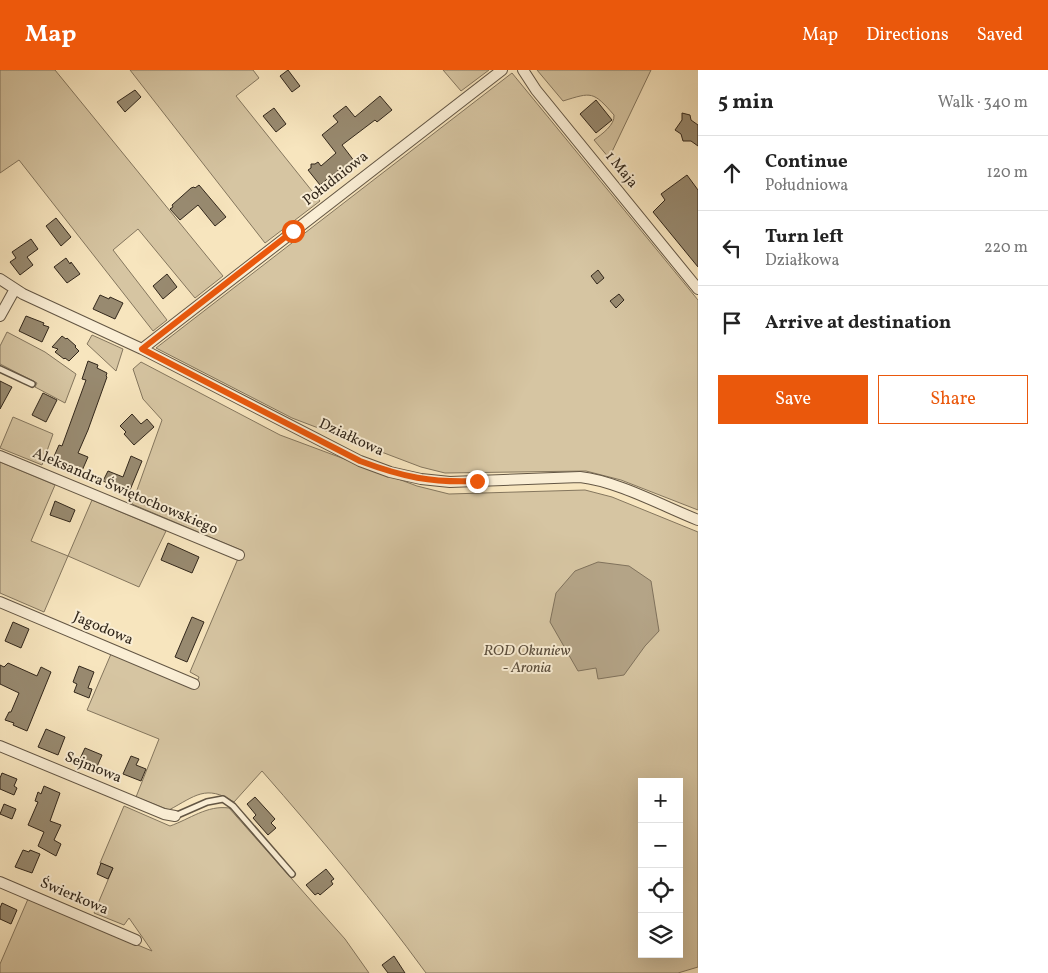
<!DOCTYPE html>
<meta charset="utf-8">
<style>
:root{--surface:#fff;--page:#f2f2f2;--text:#222;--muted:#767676;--line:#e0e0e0;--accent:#ea580c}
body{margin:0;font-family:Vollkorn,serif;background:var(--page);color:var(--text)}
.controls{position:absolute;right:15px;bottom:15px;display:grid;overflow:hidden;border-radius:0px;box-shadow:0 5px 20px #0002}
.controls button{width:45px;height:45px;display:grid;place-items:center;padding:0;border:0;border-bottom:1px solid var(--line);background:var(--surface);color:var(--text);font:25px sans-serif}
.stop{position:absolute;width:15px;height:15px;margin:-11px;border:4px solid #ea580c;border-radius:50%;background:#fff}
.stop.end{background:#ea580c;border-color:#fff;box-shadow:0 1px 5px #0008}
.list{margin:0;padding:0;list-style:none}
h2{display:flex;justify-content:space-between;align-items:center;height:65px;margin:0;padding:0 20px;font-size:21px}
h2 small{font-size:16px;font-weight:400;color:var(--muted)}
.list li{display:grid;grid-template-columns:32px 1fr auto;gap:15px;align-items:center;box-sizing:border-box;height:75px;padding:0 20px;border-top:1px solid var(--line)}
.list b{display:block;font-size:19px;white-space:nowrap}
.list p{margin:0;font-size:16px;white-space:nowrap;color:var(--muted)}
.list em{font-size:16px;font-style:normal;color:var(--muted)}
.actions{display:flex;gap:10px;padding:15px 20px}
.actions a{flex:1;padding:11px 0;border:1px solid var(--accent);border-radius:0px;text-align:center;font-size:18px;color:var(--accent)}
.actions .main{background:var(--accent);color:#fff}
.icon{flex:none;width:28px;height:28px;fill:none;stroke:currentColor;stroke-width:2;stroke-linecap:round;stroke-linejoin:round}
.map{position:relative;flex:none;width:698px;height:903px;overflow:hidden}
header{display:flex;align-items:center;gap:30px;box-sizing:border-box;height:70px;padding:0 25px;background:var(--accent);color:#fff}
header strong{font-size:24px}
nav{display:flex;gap:28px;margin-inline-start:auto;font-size:18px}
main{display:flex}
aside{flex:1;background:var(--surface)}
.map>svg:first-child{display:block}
.green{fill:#d6c5a2;stroke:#84765e;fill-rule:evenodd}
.water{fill:#b4a487;stroke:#80725c}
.building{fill:#988a70;stroke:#32271b}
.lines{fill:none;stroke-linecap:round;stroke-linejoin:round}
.lane-casing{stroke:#635644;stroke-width:8}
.street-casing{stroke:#635644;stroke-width:12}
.lane{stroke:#faeed5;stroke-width:5}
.street{stroke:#faeed5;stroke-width:10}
.route{stroke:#ea580c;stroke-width:6}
.labels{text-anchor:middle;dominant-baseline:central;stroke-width:4;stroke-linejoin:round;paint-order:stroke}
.street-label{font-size:15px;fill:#32271b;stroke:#faeed5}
.park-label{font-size:15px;font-style:italic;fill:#5b4e3d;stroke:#faeed5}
</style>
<header>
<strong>Map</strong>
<nav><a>Map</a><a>Directions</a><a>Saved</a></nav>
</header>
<main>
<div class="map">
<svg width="698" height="903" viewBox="0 0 698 903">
<rect width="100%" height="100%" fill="#f7e5be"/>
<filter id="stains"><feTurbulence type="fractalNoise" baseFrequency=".004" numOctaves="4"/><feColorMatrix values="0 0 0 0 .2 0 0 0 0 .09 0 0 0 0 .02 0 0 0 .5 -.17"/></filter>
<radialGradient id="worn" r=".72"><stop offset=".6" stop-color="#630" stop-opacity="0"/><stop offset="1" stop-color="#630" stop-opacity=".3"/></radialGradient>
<!-- green -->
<path class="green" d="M0 0H55L223 206 195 228 138 159 113 180 167 250 153 261 19 90 0 103Z
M130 0H253L259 8 236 26 320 131 265 173Z
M443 0H489L461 21Z
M537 0H651L609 88 594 70C602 64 615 55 614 45 593 21 592 22 563 31Z
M512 3 698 230V440L621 410 586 401 445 403 421 397 292 348 156 278Z
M7 262 45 282 76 304 65 333 35 317 37 313 0 294V276Z
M92 265 123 279 116 301 87 274Z
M141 292 280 365 417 416 449 424 585 420 612 427 698 462V897L678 903H426C375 833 319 766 262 701L234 732C206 714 195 726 169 740L136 727 159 669 87 640 111 584 194 618 199 607 190 602 237 491 243 481 132 434 162 350 143 329 133 299ZM642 712H679V884H642Z
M13 347 53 364 42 395 0 378Z
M0 392 55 415 31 471 68 486 92 430 166 461 139 517 68 486 44 542 0 523Z
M124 736 170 756C190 749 207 735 229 738L345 869 369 903H0V894L28 829 152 881 129 848 124 855 94 843 113 798 100 793Z"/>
<!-- water -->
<path class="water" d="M598 492 629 496 651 511 659 561 645 576 624 605 598 609 596 598 578 601 550 552 556 523 575 501Z"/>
<!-- building -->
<path class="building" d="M288 0 300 16 292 22 280 6Z
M135 20 141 27 125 42 117 32Z
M380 26 392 40 377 52 375 50 342 75 355 92 342 102 340 99 320 115 308 100 311 98V94H315L318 92 321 96 336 83 322 65 338 52 333 46 346 36 355 47Z
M596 30 612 50 596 63 580 44Z
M274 38 286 54 276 62 263 46Z
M682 43 690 45 691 50 698 55V76L691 71H683L681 64 675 60 682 50Z
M687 105 698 120V197L653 142 665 130 661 124Z
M199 115 226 147 215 156 198 135 180 150 170 139 173 137 172 135 191 118 194 117 195 118Z
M56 148 71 167 61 176 46 156Z
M31 169 38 179 27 187 33 195 20 205 10 192 16 188 12 182Z
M66 188 70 194 71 192 80 204 67 213 54 197Z
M598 200 604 208 597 214 591 206Z
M167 204 177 217 163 229 153 216Z
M619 224 624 230 616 238 610 231Z
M100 225 109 229 110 227 123 233 115 249 93 239Z
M26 246 44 253 43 255 49 257 42 272 19 261Z
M62 266 66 269 67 268 76 276 75 277 79 281 69 291 65 288 64 289 55 282 58 279 52 277Z
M88 291 98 295 97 298 107 303 106 306 107 307 88 360 78 383 88 387 81 403 52 391 59 375 62 376 86 310 82 309Z
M0 311 12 317 0 339Z
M43 323 57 330 46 352 32 345Z
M132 344 141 354 147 349 154 357 134 375 124 364 126 362 120 356Z
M131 386 142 391 130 420 115 413 114 416 103 411 108 401 123 407Z
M55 431 75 440 70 452 50 445Z
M168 473 199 487 192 503 161 490Z
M192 547 204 552 187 592 175 587Z
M13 552 29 559 21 578 5 571Z
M8 593 37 606 41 597 51 602 27 661 13 655 14 653 5 650 9 642H11L19 623 0 614V595L4 597Z
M79 596 94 602 88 618 92 619 89 628 74 622 77 614 73 612Z
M46 659 65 667 58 685 38 677Z
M85 678 102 685 95 701 78 693Z
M131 686 139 689 136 695 146 699 141 711 123 704Z
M2 703 17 709 14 716 17 718 14 725 0 719V708Z
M44 716 60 723 50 751 61 755 54 770 61 774 56 786 38 776 44 762 28 755 38 732 35 731 38 722 41 724Z
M255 727 275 749 271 753 276 758 268 765 253 748 256 745 247 734Z
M4 734 16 739 12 749 0 744Z
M23 780 29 782 30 780 40 784 32 803 15 797Z
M101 793 113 798 108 809 97 804Z
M326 799 334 809 331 811 333 814 320 825 318 823 315 825 306 815Z
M2 833 17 840 11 854 0 849V838Z
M394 886 405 903H388L382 895Z"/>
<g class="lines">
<!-- lane casing -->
<g class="lane-casing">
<path id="lane" d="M0 299 32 314
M175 746 207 732 223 729 233 736 292 804"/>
</g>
<!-- street casing -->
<g class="street-casing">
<path id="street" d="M523 0 536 20 698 219
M0 209 23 224 142 279 360 391 390 402 421 409 450 412 580 407C617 411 663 436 698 450
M0 246 15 219
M142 279 502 0
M0 386 239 485
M0 532 194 614
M0 676 164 744 175 746
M0 812 136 870"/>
</g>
<!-- lane -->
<use href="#lane" class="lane"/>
<!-- street -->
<use href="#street" class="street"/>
</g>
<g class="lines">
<!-- route -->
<path class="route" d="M293 161 142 279 360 391C403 407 431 413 477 411"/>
</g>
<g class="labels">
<!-- street labels -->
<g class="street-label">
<text transform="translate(621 100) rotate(51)">1 Maja</text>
<text transform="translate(336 109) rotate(-38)">Południowa</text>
<text transform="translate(351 368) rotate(25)">Działkowa</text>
<text transform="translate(125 422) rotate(23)">Aleksandra Świętochowskiego</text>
<text transform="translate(103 559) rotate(23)">Jagodowa</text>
<text transform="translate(93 698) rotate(22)">Sejmowa</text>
<text transform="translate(74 827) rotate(23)">Świerkowa</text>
</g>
<!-- park labels -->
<g class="park-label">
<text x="527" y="581">ROD Okuniew<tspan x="527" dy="17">- Aronia</tspan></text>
</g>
</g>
<rect width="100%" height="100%" filter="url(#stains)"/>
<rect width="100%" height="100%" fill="url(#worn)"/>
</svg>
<div class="controls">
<button>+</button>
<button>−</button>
<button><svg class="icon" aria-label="locate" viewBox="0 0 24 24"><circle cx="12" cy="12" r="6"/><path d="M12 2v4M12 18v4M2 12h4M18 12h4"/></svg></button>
<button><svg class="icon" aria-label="layers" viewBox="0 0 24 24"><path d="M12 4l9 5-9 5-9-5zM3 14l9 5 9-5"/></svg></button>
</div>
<div class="stop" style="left:293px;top:161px"></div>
<div class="stop end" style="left:477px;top:411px"></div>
</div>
<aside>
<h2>5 min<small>Walk · 340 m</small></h2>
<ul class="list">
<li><svg class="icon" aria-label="ahead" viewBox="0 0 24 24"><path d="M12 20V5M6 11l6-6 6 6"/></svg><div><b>Continue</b><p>Południowa</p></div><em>120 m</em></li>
<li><svg class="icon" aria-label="left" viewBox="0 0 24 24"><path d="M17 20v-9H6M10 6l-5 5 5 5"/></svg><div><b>Turn left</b><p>Działkowa</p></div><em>220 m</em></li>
<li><svg class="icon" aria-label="arrive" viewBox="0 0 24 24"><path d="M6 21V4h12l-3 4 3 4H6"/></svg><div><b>Arrive at destination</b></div></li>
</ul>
<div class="actions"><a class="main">Save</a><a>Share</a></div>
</aside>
</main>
